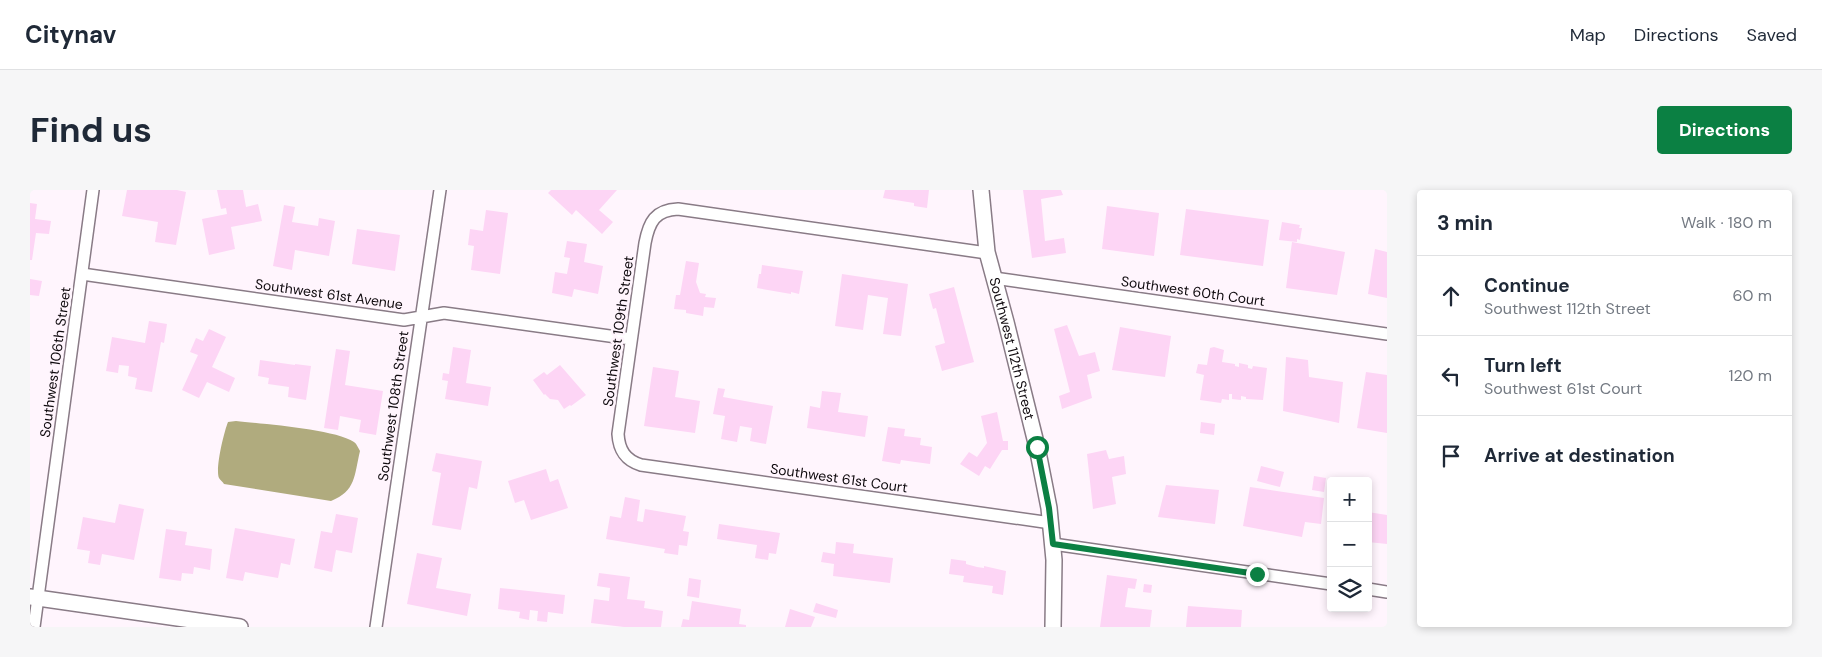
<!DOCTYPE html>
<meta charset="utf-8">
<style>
:root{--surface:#fff;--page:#f6f6f7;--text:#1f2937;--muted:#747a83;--line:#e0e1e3;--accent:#0b8043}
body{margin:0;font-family:"DM Sans",sans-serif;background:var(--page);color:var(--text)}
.controls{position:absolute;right:15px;bottom:15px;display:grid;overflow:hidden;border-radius:5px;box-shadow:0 2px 8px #0003}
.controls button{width:45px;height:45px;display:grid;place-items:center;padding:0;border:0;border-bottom:1px solid var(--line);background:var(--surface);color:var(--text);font:25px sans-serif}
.stop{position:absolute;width:15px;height:15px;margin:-11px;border:4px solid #0b8043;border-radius:50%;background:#fff}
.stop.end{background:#0b8043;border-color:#fff;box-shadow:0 1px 5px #0008}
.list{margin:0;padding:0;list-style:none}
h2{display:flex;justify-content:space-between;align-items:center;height:65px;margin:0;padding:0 20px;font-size:21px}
h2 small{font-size:16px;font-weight:400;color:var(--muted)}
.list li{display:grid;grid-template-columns:32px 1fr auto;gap:15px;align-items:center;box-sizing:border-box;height:80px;padding:0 20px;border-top:1px solid var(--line)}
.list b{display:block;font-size:19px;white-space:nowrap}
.list p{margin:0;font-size:16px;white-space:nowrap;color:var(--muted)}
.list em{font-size:16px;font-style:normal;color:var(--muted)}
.icon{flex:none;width:28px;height:28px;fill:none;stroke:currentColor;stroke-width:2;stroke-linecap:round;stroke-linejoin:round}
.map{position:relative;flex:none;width:1357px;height:437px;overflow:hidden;border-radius:5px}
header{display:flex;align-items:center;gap:30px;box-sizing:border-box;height:70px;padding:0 25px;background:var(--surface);border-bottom:1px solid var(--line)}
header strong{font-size:24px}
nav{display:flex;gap:28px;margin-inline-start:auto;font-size:18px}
.intro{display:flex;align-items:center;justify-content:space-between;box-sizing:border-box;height:120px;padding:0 30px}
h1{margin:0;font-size:35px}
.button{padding:12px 22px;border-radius:5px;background:var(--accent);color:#fff;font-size:18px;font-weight:700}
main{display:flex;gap:30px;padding:0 30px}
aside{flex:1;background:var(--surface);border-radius:5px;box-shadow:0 2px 8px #0003}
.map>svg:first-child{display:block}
.water{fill:#b0ab7e}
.building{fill:#fdd5f5}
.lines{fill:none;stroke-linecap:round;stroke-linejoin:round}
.street-casing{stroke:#897b86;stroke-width:14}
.secondary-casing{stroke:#897b86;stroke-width:18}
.street{stroke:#fff;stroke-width:11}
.secondary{stroke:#fff;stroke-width:15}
.route{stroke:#0b8043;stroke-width:6}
.labels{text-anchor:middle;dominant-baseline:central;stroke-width:5;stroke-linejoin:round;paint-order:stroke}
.street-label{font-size:14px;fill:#0f0a0e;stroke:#fff5fd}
</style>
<header>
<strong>Citynav</strong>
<nav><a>Map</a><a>Directions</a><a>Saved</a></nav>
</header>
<div class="intro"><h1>Find us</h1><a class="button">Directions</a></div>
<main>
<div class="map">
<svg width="1357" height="437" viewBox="0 0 1357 437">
<rect width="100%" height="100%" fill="#fff5fd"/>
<!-- water -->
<path class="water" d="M206 231C232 234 304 239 324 252 327 254 328 258 330 261 324 286 326 301 301 311L194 294C193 292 190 290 189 288 185 279 194 242 198 232Z"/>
<!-- building -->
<path class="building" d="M97 0H147L156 2 146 55 125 52 128 32 92 26Z
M187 0H213L216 17 228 14 232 31 201 37 205 59 179 65 172 29 197 24 196 18 191 19Z
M521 0H587L569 20 583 32 572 44 546 20 542 25 518 3Z
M855 0H899L897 18 884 16V13L853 8Z
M993 0H1031L1033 5 1011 9 1015 51 1034 48 1036 63 1002 68Z
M0 13 7 14 5 29 21 31 19 44 6 43 2 70H0Z
M254 15 265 17 262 32 288 36 289 28 305 31 299 66 265 60 262 80 243 76Z
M1077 16 1129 23 1124 66 1072 59Z
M1156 19 1239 30 1233 76 1150 65Z
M456 20 478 23 470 84 441 80 444 56 438 55 440 39 453 41Z
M1252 32 1270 35 1269 38H1272L1270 50 1267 49V52L1249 50Z
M327 39 370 45 365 81 322 74Z
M537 51 557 54 554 72 573 76 568 104 544 99 542 107 522 103 525 82 537 84 540 68 534 67Z
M1262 52 1315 62 1307 105 1256 98Z
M1345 59 1357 62V108L1338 104Z
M656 71 669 73 666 92 670 103 676 104 675 107 686 108 684 118 674 117 673 126 656 123V120L644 119 646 105H650Z
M732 75 773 81 769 104 761 102V104L727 98 729 84H731Z
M812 84 878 94 871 146 853 144 858 108 838 105 833 140 805 136Z
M0 89 12 91 9 106 0 105Z
M924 97 944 172 912 181 905 156 915 153 906 118 903 119 899 104Z
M119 131 137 134 134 153 131 152 122 202 105 199 107 188 98 186 99 176 89 175 88 183 76 181 82 147 115 153Z
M1037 135 1049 166 1065 162 1070 181 1057 185 1062 208 1032 219 1029 206 1040 202 1024 139Z
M1090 137 1141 146 1135 187 1082 180Z
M179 139 196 147 182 177 205 188 199 202 177 192 169 208 152 200 168 165 160 162 166 148 173 151Z
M423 157 441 160 436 193 461 197 458 216 415 209 418 191 412 190 413 183 419 184Z
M1184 157 1194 160 1192 172 1205 174V176L1209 177V173L1218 175V178L1222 179 1223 176 1237 178 1233 210 1216 209V207L1211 206V210L1202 209V204H1199V210L1192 209 1191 213 1170 210 1174 185 1166 183 1168 174 1177 175 1180 158Z
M306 159 320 161 315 195 353 201 346 245 329 242 331 230 310 226 308 240 294 238Z
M1256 167 1278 170 1279 187 1313 192 1309 233 1253 221Z
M230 170 265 175V174L281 176 276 210 258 207 259 197 238 194 239 188 228 186Z
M530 175 556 205 541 216 540 215 534 219 528 210 520 209 515 204 514 205 503 190 514 182 517 185Z
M623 177 649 181 645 207 670 211 665 243 614 236Z
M1336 182 1357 185V243L1327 238Z
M688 198 695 199 693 207 743 216 736 254 720 251 722 238 710 236 707 252 691 249 695 226 683 224Z
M792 201 811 203 808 222 838 226 835 247 777 238 780 216 790 218Z
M967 222 973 251H978V260H972L960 279 955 276 949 286 930 274 939 262 947 267 957 253 951 226Z
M1171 232 1185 234 1184 245 1170 243Z
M858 237 875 239 874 246 891 248 890 255 902 257 900 274 871 270 870 274 852 271Z
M1076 260 1079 269 1094 266 1096 284 1082 287 1086 314 1063 319 1057 264Z
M406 263 452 271 447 299 439 297 431 340 402 335 411 283 402 281Z
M1231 276 1254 282 1250 297 1227 291Z
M516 279 520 292 528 289 538 318 501 330 494 310 485 313 478 291Z
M1284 286 1296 288 1294 302 1282 300Z
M1136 295 1189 300 1185 334 1128 327Z
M1220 297 1294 308 1291 334 1275 332 1272 347 1213 336Z
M595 307 610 310 607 331 613 332 615 319 656 326 653 341 659 342 657 356 649 355 648 365 634 363 635 359 576 349 580 326 591 328Z
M89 314 114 319 104 370 72 364 70 375 58 373 60 361 47 359 53 327 85 333Z
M1338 322 1357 325V354L1338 352Z
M306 324 328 328 322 363 306 360 302 382 284 378 291 341 302 343Z
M689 334 750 343 746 364 739 363 738 370 725 368 727 355 687 349Z
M205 338 265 349 260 375 251 373 248 388 215 382 213 391 196 388Z
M136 339 157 342 155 355 182 359 180 380 164 377 163 384 152 383 151 391 129 388Z
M806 352 824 354 823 363 863 368 860 393 803 386 804 374 791 372 793 362 805 364Z
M387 363 412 368 406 398 441 404 437 426 377 414Z
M921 369 936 371V374L947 377 954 378V376L976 381 973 405 962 403 963 396 933 392 934 386 919 384Z
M569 383 600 387 597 409 615 411 614 418 633 421 631 437H594L561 433 564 409 579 411 580 398 567 396Z
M1077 385 1107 389 1105 399 1098 398 1095 417 1122 420 1120 437H1070Z
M659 388 671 390 669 408 657 406Z
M1114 394 1122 395 1121 403 1113 402Z
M470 398 535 405 533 424 518 422 517 432 507 431 508 421 500 420 499 430 489 428 490 422 468 419Z
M662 411 711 419 709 434 716 435V437H651L653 429 659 430Z
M786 413 808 420 806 428 783 422Z
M1158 416 1212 420 1211 437H1156Z
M760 419 785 427 781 437H755Z"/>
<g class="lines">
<!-- street casing -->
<g class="street-casing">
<path id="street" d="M957 63 648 19C625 20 619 32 615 53L588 244C589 260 595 270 611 275L1021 333
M52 84 374 130 414 123 601 149
M964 88 1357 144
M1023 354 1301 394
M1338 399 1357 402
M4 437 63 0
M346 437 410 0"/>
</g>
<!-- secondary casing -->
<g class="secondary-casing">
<g id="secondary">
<path id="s1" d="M951 0 957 62 976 132 1007 257 1019 318 1024 370 1023 437"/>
<path d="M0 407 210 437"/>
</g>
</g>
<!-- street -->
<use href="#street" class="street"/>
<!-- secondary -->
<use href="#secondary" class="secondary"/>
</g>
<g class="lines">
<!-- route -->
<path class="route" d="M1007 257 1019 318 1023 354 1227 384"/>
</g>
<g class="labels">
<!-- street labels -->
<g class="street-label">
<text transform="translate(1163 101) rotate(8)">Southwest 60th Court</text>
<text transform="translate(299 104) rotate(8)">Southwest 61st Avenue</text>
<text transform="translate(588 141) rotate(-82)">Southwest 109th Street</text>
<text stroke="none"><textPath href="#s1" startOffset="162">Southwest 112th Street</textPath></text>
<text transform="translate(25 172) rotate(-82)">Southwest 106th Street</text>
<text transform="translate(363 216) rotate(-82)">Southwest 108th Street</text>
<text transform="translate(809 288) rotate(8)">Southwest 61st Court</text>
</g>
</g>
</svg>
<div class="controls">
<button>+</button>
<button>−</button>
<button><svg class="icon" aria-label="layers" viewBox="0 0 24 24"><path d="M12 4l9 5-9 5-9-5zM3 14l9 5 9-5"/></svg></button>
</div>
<div class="stop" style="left:1007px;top:257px"></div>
<div class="stop end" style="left:1227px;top:384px"></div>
</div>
<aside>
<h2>3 min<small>Walk · 180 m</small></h2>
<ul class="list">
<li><svg class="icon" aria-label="ahead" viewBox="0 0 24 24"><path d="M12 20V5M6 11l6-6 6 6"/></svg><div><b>Continue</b><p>Southwest 112th Street</p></div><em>60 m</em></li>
<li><svg class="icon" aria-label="left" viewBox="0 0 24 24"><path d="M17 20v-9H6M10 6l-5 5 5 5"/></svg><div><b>Turn left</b><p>Southwest 61st Court</p></div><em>120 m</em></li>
<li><svg class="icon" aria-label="arrive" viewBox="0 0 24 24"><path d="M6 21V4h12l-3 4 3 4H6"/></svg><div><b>Arrive at destination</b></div></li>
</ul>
</aside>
</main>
